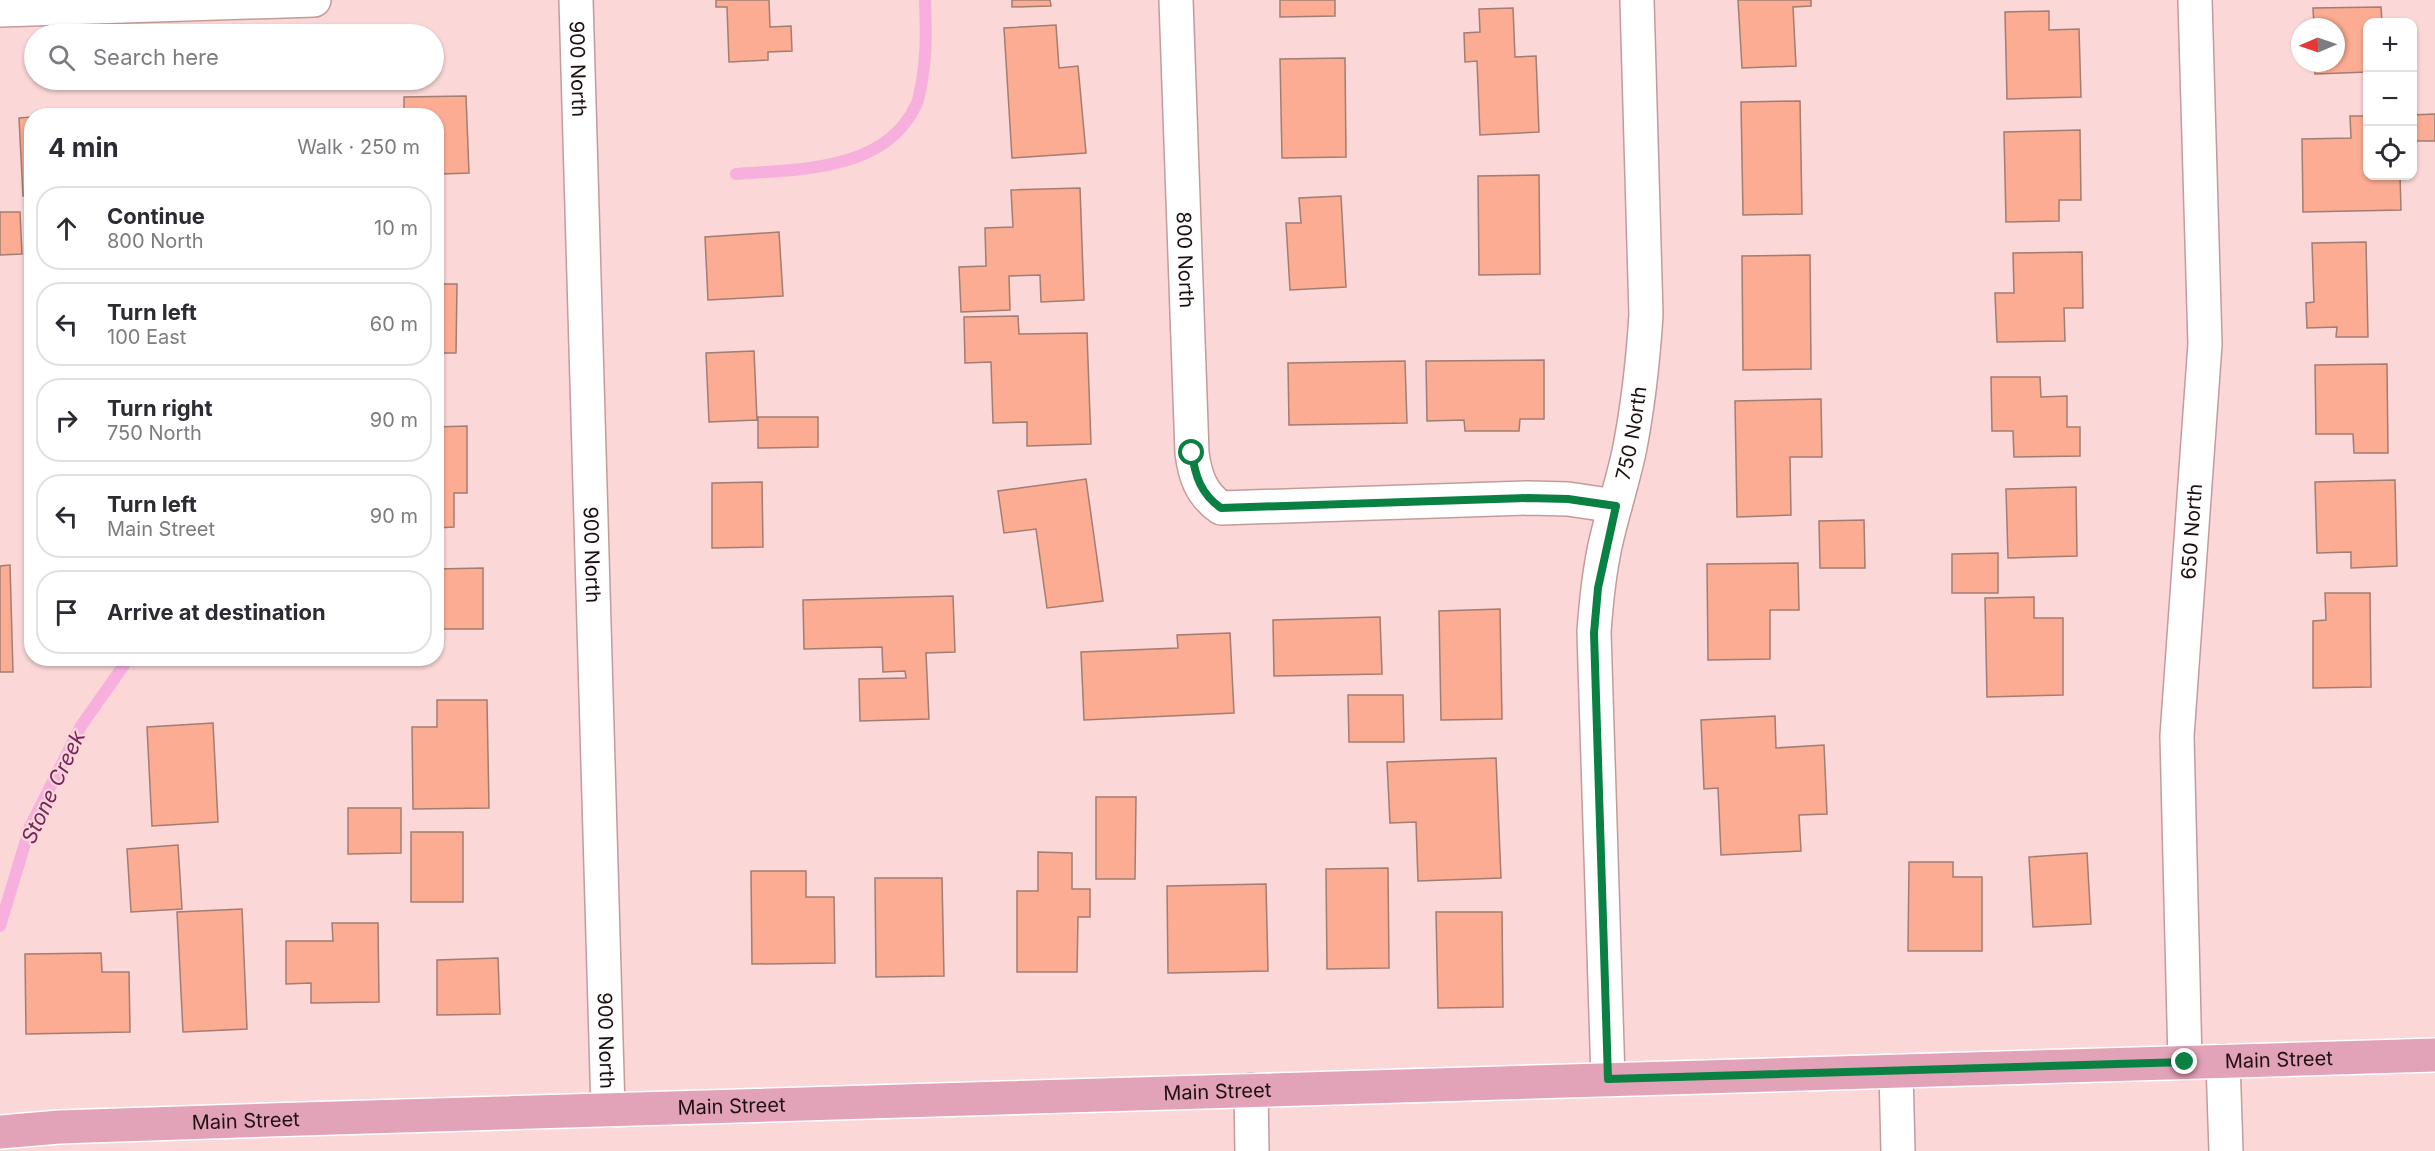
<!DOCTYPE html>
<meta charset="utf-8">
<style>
:root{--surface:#fff;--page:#f2f2f3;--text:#2b2b33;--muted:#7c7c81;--line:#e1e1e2}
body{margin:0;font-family:Inter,sans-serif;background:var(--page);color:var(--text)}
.controls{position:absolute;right:18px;top:18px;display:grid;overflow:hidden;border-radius:12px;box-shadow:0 2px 4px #0004}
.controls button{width:54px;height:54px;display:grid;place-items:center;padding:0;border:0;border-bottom:2px solid var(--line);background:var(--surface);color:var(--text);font:30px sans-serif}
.compass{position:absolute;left:2291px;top:18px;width:54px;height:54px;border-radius:50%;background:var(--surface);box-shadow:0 2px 4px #0004;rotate:268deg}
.stop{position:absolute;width:18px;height:18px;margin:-14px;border:4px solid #0b8043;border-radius:50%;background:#fff}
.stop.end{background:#0b8043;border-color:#fff;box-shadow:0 2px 6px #0008}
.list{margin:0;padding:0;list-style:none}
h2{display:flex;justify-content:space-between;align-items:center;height:78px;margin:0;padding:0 24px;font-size:26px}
h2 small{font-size:20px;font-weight:400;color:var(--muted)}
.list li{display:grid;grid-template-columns:39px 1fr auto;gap:18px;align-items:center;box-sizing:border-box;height:84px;margin:0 12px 12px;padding:0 12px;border:2px solid var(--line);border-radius:24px}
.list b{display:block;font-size:22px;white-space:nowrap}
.list p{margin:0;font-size:20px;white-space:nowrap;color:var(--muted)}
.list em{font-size:20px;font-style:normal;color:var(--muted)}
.icon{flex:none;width:33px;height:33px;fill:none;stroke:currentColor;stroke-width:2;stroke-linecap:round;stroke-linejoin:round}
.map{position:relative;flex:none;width:2435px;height:1151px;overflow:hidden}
.search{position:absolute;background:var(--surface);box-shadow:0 2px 4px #0004;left:24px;top:24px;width:420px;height:66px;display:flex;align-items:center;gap:15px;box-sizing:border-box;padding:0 21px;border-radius:33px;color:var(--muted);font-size:22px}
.panel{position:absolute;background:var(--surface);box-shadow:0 2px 4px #0004;left:24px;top:108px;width:420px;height:558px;border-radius:24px}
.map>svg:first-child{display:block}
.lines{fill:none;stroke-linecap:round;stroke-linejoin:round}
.stream{stroke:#f7b0de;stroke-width:12}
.building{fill:#fcac92;stroke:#a27d71;stroke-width:1.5}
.minor-casing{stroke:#c59b9a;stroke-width:36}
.major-casing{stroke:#fff;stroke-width:36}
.minor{stroke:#fff;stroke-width:33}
.major{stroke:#e2a2b8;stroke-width:33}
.route{stroke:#0b8043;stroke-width:8}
.labels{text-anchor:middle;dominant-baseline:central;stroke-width:4.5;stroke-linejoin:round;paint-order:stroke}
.street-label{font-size:20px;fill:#1f1010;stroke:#fbd7d7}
.water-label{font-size:21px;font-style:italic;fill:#74245e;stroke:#fbd7d7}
</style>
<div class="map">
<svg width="2435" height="1151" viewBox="0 0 2435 1151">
<rect width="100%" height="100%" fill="#fbd7d7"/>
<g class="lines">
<!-- stream -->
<path class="stream" d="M736 174C798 169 885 172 916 105 919 100 919 93 921 87 927 55 926 33 925 0
M0 926 30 827 81 726 129 658"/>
</g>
<!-- building -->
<path class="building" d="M716 0H769L770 27 791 26 792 51 768 52V60L729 62 727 7H716Z
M1012 0H1050L1051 6 1012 7Z
M1280 0H1335V16L1280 17Z
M1738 0H1811V6L1793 7 1796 66 1742 68Z
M2381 7 2382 22H2368V72L2315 74V63H2336V27H2314L2313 8Z
M1513 8 1515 57 1536 56 1539 132 1480 135 1477 61 1465 62 1464 33 1480 32 1479 9Z
M2049 11V30L2079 29 2081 97 2007 99 2005 12Z
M1056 25 1059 68 1078 66 1086 153 1012 158 1004 28Z
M1345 58 1346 157 1282 158 1280 59Z
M466 96 469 173 442 174 443 196H436V116H404V97Z
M1800 101 1802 214 1743 215 1741 102Z
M2435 114V141H2412V115Z
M2350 116H2368V176H2400L2401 210 2303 212 2302 139 2351 138Z
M32 117V195L23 196 19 118Z
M2080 130 2081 200H2059V221L2006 222 2004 132Z
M1539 175 1540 274 1479 275 1478 176Z
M1080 188 1084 300 1041 302 1040 275 1009 276 1010 310 961 312 959 267 986 266 985 228 1013 227 1011 190Z
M1341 196 1346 287 1290 290 1286 223H1301L1299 198Z
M0 212H20L22 254 0 255Z
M779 232 783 296 708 300 705 237Z
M2366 242 2368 337H2336L2337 327 2307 328 2306 303 2314 302 2312 243Z
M2082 252 2083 308H2064L2065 341 1997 342 1995 293H2014L2013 253Z
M1810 255 1811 369 1743 370 1742 256Z
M436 284H457L456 353H436Z
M1018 316 1019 334 1087 333 1091 444 1027 446V422L993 423 991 362 965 363 964 317Z
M754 351 757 420 709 422 706 353Z
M1544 360V419H1520L1519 431H1465L1464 420 1427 421 1426 361Z
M1405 361 1407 423 1289 425 1288 363Z
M2387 364 2388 453H2354L2353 434H2316L2315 365Z
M1991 377H2040L2041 397 2067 396V427H2080V456L2014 457 2013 431H1992Z
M1821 399 1822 457H1790L1791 515 1737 517 1735 401Z
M758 417H818V447L758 448Z
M467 426V493H454V527L436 528V427Z
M1086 479 1103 601 1047 608 1036 529 1004 533 998 491Z
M2395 480 2397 566 2351 568V552L2317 553 2315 482Z
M762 482 763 547 712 548V483Z
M2076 487 2077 556 2008 558 2006 489Z
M1864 520 1865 568H1820L1819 521Z
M1998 553V593H1952V554Z
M1798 563 1799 610H1770V659L1708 660 1707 564Z
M10 565 13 672H0V566Z
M483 568V629H436V569Z
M2325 593H2370L2371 687 2313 688V621L2326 620Z
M953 596 955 652 926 653 929 719 860 721 859 679 906 678 905 671 883 672 882 647 804 649 803 600Z
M2034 597V618H2063V695L1987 697 1985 598Z
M1500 609 1502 719 1441 720 1439 611Z
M1380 617 1382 674 1274 676 1273 620Z
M1230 633 1234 713 1084 720 1081 652 1178 648 1177 635Z
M1348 695H1403L1404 742H1349Z
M437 700H487L489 808 413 809 412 727H437Z
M1775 716 1776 748 1824 745 1827 814 1799 815 1801 851 1721 855 1718 788 1704 789 1701 720Z
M213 723 218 822 152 826 147 727Z
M1496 758 1501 878 1418 881 1416 822 1390 823 1387 762Z
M1096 797H1136L1135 879H1096Z
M348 808H401V853L348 854Z
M411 832H463V902H411Z
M178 845 182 909 131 912 127 849Z
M1038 852 1072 853V889H1090V917H1078L1077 972H1017V891H1038Z
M2087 853 2091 924 2033 927 2029 857Z
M1909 862H1953V877H1982V951H1908Z
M1388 868 1389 968 1327 969 1326 869Z
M751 871H806V897H834L835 963 752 964Z
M875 878H942L944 976 876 977Z
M1266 884 1268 971 1168 973 1167 886Z
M242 909 247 1029 183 1032 177 912Z
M1436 912H1502L1503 1007 1438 1008Z
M332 923H378L379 1002 311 1003V983L286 984V941H333Z
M101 953 102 972H129L130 1032 26 1034 25 954Z
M498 958 500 1014 437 1015V960Z"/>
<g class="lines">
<!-- minor casing -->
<g class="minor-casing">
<g id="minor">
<path id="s1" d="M576 0 608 1110"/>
<path id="s2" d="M1176 0 1192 453C1195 476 1201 494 1221 508L1528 498 1568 499 1615 506"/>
<path d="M0 10 314 0"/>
<path d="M2223 1061 2226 1151"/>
<path id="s3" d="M2185 1062 2177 736 2205 344 2195 0"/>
<path d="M1896 1071 1898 1151"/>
<path id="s4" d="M1608 1079 1594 632C1596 603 1599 574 1605 546 1612 514 1622 484 1629 452 1638 407 1643 361 1646 315L1637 0"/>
<path d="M1251 1090 1252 1151"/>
</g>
</g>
<!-- major casing -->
<g class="major-casing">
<g id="major">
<path id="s5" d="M0 1132 59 1127 269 1120 2435 1055"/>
</g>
</g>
<!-- minor -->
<use href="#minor" class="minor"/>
<!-- major -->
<use href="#major" class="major"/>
</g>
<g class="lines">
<!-- route -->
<path class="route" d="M1192 453C1195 476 1201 494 1221 508L1528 498 1568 499 1616 506 1598 588 1594 633 1608 1079 2185 1062"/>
</g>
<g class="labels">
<!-- street labels -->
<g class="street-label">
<text stroke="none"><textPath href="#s1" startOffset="69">900 North</textPath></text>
<text stroke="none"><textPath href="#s2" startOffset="260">800 North</textPath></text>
<text stroke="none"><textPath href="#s4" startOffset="650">750 North</textPath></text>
<text stroke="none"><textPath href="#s3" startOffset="531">650 North</textPath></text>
<text stroke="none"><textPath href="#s1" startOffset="555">900 North</textPath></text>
<text stroke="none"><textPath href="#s1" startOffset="1041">900 North</textPath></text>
<text stroke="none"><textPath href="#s5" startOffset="2280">Main Street</textPath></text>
<text stroke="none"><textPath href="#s5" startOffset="1218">Main Street</textPath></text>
<text stroke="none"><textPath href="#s5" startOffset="732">Main Street</textPath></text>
<text stroke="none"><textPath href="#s5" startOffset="246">Main Street</textPath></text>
</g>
<!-- water labels -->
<g class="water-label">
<text transform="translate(53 787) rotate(-65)">Stone Creek</text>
</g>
</g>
</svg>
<div class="controls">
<button>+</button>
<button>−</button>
<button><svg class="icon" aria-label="locate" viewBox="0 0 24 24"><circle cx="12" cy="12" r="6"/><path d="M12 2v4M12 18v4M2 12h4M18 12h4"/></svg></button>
</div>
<svg class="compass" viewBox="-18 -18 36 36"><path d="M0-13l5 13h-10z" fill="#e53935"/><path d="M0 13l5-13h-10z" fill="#7c7c81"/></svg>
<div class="stop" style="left:1192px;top:453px"></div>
<div class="stop end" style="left:2185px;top:1062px"></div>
<div class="search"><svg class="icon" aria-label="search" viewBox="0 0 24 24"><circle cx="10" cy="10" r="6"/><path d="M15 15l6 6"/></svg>Search here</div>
<section class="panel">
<h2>4 min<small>Walk · 250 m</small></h2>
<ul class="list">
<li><svg class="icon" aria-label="ahead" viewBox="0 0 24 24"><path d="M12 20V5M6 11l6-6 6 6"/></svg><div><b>Continue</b><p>800 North</p></div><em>10 m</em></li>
<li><svg class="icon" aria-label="left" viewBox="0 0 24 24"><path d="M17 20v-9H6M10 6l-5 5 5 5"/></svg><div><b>Turn left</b><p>100 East</p></div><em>60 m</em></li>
<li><svg class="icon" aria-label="right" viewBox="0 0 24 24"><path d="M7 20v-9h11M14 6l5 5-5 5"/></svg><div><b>Turn right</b><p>750 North</p></div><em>90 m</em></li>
<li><svg class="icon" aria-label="left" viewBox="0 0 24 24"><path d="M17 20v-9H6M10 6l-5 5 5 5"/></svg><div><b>Turn left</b><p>Main Street</p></div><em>90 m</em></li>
<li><svg class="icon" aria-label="arrive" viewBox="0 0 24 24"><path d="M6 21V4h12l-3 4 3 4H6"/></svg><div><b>Arrive at destination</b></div></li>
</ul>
</section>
</div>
